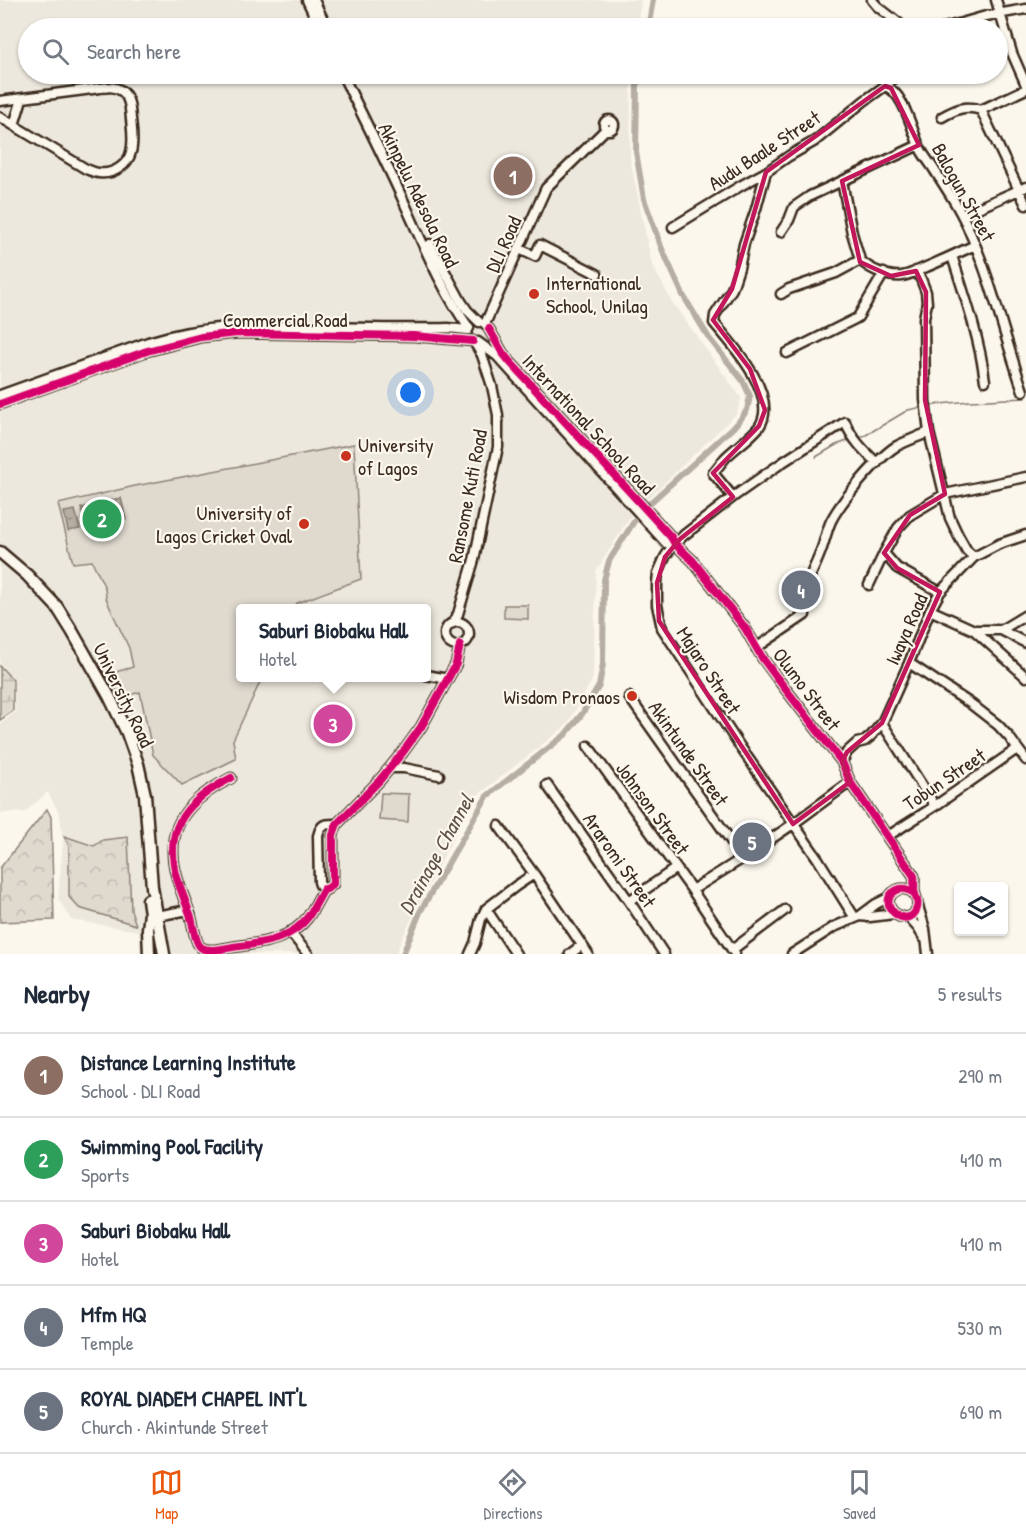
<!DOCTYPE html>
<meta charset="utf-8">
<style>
:root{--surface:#fff;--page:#f2f2f3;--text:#1f2937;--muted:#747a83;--line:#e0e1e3;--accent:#ea580c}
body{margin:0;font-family:"Patrick Hand",sans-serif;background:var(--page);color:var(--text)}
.controls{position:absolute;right:18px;bottom:18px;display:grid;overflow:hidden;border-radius:6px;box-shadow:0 2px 4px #0004}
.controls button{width:54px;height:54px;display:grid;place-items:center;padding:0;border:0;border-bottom:2px solid var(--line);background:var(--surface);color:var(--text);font:30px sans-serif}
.you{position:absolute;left:411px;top:393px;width:21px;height:21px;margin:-15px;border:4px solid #fff;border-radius:50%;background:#1a73e8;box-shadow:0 0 0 9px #1a73e833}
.badge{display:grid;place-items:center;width:39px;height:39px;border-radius:50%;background:var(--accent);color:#fff;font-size:20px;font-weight:700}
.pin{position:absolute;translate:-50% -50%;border:3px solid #fff;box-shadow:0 2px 6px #0006}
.popup{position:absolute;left:236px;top:604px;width:195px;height:78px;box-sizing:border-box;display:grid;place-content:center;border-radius:6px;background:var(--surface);filter:drop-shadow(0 2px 4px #0005);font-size:20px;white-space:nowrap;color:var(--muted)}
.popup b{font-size:22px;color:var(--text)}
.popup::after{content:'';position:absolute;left:50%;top:100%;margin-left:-12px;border:12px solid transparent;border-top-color:var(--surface)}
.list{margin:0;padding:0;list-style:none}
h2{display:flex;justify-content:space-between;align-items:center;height:78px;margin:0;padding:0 24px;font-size:26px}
h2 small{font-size:20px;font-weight:400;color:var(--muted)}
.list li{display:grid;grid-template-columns:39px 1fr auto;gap:18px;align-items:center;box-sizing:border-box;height:84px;padding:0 24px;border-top:2px solid var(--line)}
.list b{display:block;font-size:22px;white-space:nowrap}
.list p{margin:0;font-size:20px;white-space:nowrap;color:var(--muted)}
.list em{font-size:20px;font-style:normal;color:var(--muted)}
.icon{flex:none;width:33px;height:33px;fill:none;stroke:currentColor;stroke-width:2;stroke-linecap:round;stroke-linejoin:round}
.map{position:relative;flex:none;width:1026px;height:954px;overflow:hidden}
.search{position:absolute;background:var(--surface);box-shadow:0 2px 4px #0004;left:18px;right:18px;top:18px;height:66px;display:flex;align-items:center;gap:15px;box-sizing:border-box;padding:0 21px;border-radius:33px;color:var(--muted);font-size:22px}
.sheet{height:498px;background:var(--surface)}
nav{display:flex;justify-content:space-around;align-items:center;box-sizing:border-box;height:84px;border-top:2px solid var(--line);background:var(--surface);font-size:16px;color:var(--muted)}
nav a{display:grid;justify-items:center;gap:3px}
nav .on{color:var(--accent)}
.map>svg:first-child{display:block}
.built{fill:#ede8dd;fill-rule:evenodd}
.forest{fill:url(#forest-crowns);stroke:#8d8276;stroke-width:1.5}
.wetland{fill:url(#wetland-marsh);stroke:#8d8276;stroke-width:1.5}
.pitch{fill:#dfd9ce;stroke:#8d8276;stroke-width:1.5}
.water{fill:url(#water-ripples);stroke:#85796d;stroke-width:1.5}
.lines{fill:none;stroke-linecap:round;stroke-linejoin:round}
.stream{stroke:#85796d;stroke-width:1.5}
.canal{stroke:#b6aea2;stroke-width:6}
.minor-casing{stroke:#3b2a1e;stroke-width:13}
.major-casing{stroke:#3b2a1e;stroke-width:15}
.minor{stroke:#fbf7ec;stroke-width:8}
.major{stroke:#fbf7ec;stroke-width:10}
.cycleway-casing{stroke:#fbf7ec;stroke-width:11}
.cycleway{stroke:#d6006c;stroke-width:8}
.marked{fill:none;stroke:#c2185b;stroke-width:4.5;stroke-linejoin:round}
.poi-dot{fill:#c8321e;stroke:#fbf7ec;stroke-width:2}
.labels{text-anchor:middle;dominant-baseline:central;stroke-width:4.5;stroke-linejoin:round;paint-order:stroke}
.street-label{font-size:20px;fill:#3b2a1e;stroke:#fbf7ec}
.poi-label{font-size:20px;fill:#3b2a1e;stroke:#fbf7ec;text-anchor:start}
.water-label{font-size:21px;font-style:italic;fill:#605246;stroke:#fbf7ec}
</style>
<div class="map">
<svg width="1026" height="954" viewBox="0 0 1026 954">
<defs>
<pattern id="forest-crowns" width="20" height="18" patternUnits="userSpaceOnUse" patternTransform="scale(1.5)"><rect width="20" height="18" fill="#dfd9ce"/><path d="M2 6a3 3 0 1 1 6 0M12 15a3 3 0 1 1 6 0" fill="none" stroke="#c0bab0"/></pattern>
<pattern id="wetland-marsh" width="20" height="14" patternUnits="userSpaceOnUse" patternTransform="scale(1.5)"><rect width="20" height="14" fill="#dfd9ce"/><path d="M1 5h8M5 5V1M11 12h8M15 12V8" fill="none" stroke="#c0bab0"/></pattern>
<pattern id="water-ripples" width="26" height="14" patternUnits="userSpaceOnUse" patternTransform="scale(1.5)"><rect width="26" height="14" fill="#b6aea2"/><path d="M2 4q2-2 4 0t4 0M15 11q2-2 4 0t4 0" fill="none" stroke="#958e83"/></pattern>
</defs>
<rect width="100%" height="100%" fill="#fbf7ec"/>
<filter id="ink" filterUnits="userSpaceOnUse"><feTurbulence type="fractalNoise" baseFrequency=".0167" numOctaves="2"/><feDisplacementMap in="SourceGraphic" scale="12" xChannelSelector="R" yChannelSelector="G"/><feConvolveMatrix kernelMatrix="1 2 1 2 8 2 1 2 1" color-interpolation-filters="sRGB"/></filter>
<g filter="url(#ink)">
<!-- built -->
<path class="built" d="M0 0H641L637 28H28V74H631L630 159 652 265 672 302 741 398 737 413 631 515 596 571 593 678 567 725 473 799 401 940 396 954H140L139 931 71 920 58 898 63 842 60 815 48 792 25 812 0 813V724L15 712 14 680 0 664ZM240 608H426V678H240Z"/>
<!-- forest -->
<path class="forest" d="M47 809 51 817 54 920 0 922V868Z
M64 836 94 846 103 840 128 837 131 910 136 925 79 908 69 897V846Z"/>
<!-- wetland -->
<path class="wetland" d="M0 666 13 680V711L0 720Z"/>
<!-- pitch -->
<path class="pitch" d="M354 444 361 579 297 603 294 608H240V678H262L233 740 236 759 182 785 153 755 140 692 119 698 112 673 133 667 129 648 111 610 106 598 105 588 92 561 73 563 58 504 135 486Z
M504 605H528V619L504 618Z
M381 793 409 794 408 822 379 820Z"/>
<!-- water -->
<path class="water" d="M121 498 126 519 86 528 81 508Z
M75 510 80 529 68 531 64 512Z"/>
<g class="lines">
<!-- stream -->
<path class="stream" d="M930 405 970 401 1026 398
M857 438 866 435 908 410 923 407
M816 457 836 445 850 440"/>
<!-- canal -->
<path class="canal" d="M648 28 653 0
M403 954 420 912 487 796 565 735 582 714 599 686 603 664 604 580 609 561 640 512 738 423 747 410 750 396 743 381 709 338 683 295 662 249 644 199 636 152 637 84 639 74"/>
<!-- minor casing -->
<g class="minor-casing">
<path id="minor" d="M307 0 320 28
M314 0 327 28
M872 0 877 6 905 28
M996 0 1012 53 1026 85
M944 28 986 16 1026 9
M342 74C363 116 384 158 404 202 423 244 442 291 469 328
M885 86C904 92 912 131 920 148 924 156 930 163 935 171 948 191 962 212 971 235 993 285 1005 339 1023 391
M1026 89 981 110 1019 190 1026 187
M0 101 100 88C109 87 116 86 123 92 130 99 130 109 131 119 132 130 134 141 131 152 128 165 113 175 99 173 94 173 90 170 86 169L0 117
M942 117C956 109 965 105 981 110
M604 125a5 5 0 1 1 10 0a5 5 0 1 1-10 0Z
M14 125 22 99
M842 181 852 233 860 260C869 269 889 278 902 276 909 275 917 271 924 268 941 261 958 253 975 245
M962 215 1019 190 1026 205
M673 227 742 185 766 172 789 156 815 141 864 101 885 86 899 74
M781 232 789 220 794 207 810 196 919 145
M430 244 461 301 467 310 479 322
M519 249 535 256 540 245 597 274
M952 256C965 296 980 340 985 381
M916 271 921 279 926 292 927 303 924 318 925 400 929 432 950 518 958 535 967 551 974 557
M781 294 789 289 836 273 860 260
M485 324 546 188 606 129
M489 329 502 352 510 362 640 503 671 537 675 544 693 561 745 628 763 659 777 678 842 762 850 782 914 876C915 882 913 889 915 894 916 899 919 902 917 908 909 933 872 903 897 890 903 887 908 889 914 893
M478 342 497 356 507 367 666 543 675 544
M787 353 855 319 858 317 884 273
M0 395 148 342C209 323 258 325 320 327 363 328 406 329 448 328L468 330
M0 404 147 351 201 337 238 333 414 336 473 341
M733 497 713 473C717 468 721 463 725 458 736 447 749 439 759 427 780 397 733 345 714 323L715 315 732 289 739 268 744 244 756 209 766 172
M884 553 897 568 940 592
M869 585 884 553 898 528 910 515 945 494 1026 477
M801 599C806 584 813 571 819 556 824 545 826 532 831 521 841 501 877 459 895 447 906 441 918 437 929 432
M930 610 974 630H1001L1026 643
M445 634a12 12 0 1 1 24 0a12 12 0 1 1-24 0Z
M453 623 458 614 474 560 498 447V415L492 386 482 355 474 342
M974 630 1026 677
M1001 630 1026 615
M756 648 805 615 801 599 787 581
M909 663 971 704 998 725 1009 737 1026 760
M426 675 448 679
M629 697 743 858
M882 723 935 806
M588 746 692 890 735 954
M842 762 847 752 857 743 865 741 871 736 882 723 909 663 930 610 940 592 974 557 999 544 1026 535
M390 768H404L439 775
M231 778C201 793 172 815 173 852 173 873 183 895 190 914 193 922 195 945 202 948 210 953 225 948 233 947 261 943 290 941 308 917 314 908 319 898 324 889H327L333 884V835L337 824 379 781 403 752 421 727 456 664 460 645
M547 785 629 901 664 954
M499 826 534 874 588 954
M888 836 935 806 1017 749
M324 889 320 885 319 882 318 836C321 823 325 824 337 824
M692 890 743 858 793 824 850 782
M629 901 676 868
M918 906 925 929 928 954
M486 909 516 954
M157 916 188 910
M860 916 870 917 894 914
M908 917 918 928 924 938
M855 918 818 859 741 748 662 628 657 605V583L658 573 665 557 671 548 684 535 733 497 783 462 845 422C852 439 864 451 877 463
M290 932 308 954
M732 950 785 910
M470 954 475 943 481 919 486 909 516 886 534 874
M570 954 582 945
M792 954 834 927 860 916 876 904 890 897"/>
</g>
<!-- major casing -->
<g class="major-casing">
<path id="major" d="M0 552 27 575 57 607 72 631 109 696 127 733 138 764 145 795 152 887 164 954
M148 900 150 913 148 929 149 954"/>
</g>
<!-- minor -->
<use href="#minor" class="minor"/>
<!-- major -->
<use href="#major" class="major"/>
<!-- cycleway casing -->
<g class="cycleway-casing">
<path id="cycleway" d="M489 329 502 352 510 362 640 503 671 537 675 544 693 561 745 628 763 659 777 678 842 762 850 782 914 876C915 882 913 889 915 894 916 899 919 902 917 908 909 933 872 903 897 890 903 887 908 889 914 893
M0 404 147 351 201 337 238 333 414 336 473 341
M231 778C201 793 172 815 173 852 173 873 183 895 190 914 193 922 195 945 202 948 210 953 225 948 233 947 261 943 290 941 308 917 314 908 319 898 324 889H327L333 884V835L337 824 379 781 403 752 421 727 456 664 460 645"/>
</g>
<!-- cycleway -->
<use href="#cycleway" class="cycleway"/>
</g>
</g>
<!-- marked area -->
<path class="marked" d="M885 86 891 88 919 145 842 181 860 262 891 276 916 271 926 292 925 400 945 494 910 515 884 553 897 568 940 592 882 723 847 752 842 762 850 782 793 824 659 621 657 583 665 557 680 539 733 497 713 473 759 426 765 410 750 369 713 320 732 289 766 172Z"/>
<!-- markers -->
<g class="poi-dot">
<circle cx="534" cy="294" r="6"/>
<circle cx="346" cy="456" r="6"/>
<circle cx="304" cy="524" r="6"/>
<circle cx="632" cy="696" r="6"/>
</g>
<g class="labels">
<!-- street labels -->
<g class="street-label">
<text transform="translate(764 150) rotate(-33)">Audu Baale Street</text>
<text transform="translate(964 192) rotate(61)">Balogun Street</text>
<text transform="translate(419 195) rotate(64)">Akinpelu Adesola Road</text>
<text transform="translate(503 244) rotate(-66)">DLI Road</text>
<text x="285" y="319">Commercial Road</text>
<text transform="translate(589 424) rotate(47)">International School Road</text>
<text transform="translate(467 496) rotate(-79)">Ransome Kuti Road</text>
<text transform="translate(906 629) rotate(-66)">Iwaya Road</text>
<text transform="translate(709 670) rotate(57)">Majaro Street</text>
<text transform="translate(807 689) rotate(53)">Olumo Street</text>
<text transform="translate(124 695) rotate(64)">University Road</text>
<text transform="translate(689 753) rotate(55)">Akintunde Street</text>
<text transform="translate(944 779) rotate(-34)">Tobun Street</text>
<text transform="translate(653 808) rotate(54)">Johnson Street</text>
<text transform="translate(620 860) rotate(55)">Araromi Street</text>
</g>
<!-- poi labels -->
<g class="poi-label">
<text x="546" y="282">International<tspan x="546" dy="23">School, Unilag</tspan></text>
<text x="358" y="444">University<tspan x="358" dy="23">of Lagos</tspan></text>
<text x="292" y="512" text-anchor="end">University of<tspan x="292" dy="23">Lagos Cricket Oval</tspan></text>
<text x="620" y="696" text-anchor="end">Wisdom Pronaos</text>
</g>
<!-- water labels -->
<g class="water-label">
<text transform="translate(436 854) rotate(-61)">Drainage Channel</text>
</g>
</g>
</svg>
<div class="controls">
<button><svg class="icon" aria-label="layers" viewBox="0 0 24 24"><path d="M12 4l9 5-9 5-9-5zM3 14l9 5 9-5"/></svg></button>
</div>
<div class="you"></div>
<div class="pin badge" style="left:513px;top:176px;background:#8d6e63">1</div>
<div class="pin badge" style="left:102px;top:519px;background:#2e9e5b">2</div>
<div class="pin badge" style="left:333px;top:724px;background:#d1479c">3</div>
<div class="popup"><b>Saburi Biobaku Hall</b>Hotel</div>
<div class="pin badge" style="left:801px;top:590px;background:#6b7280">4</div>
<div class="pin badge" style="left:752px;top:842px;background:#6b7280">5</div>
<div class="search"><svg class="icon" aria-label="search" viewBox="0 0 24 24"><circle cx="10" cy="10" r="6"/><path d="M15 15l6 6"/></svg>Search here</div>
</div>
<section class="sheet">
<h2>Nearby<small>5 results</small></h2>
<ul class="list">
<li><span class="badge" style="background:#8d6e63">1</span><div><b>Distance Learning Institute</b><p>School · DLI Road</p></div><em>290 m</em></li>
<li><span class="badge" style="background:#2e9e5b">2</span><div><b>Swimming Pool Facility</b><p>Sports</p></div><em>410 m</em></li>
<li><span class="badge" style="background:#d1479c">3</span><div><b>Saburi Biobaku Hall</b><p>Hotel</p></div><em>410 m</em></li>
<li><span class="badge" style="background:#6b7280">4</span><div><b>Mfm HQ</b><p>Temple</p></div><em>530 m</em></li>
<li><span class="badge" style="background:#6b7280">5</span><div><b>ROYAL DIADEM CHAPEL INT'L</b><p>Church · Akintunde Street</p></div><em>690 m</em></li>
</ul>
</section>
<nav>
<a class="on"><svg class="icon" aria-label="map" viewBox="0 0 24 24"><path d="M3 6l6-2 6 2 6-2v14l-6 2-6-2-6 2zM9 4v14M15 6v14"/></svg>Map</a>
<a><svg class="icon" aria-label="directions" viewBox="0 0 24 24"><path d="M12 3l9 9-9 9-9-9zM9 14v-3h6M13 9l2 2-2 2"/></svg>Directions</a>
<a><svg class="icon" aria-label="saved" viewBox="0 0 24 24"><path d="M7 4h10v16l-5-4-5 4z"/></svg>Saved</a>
</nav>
